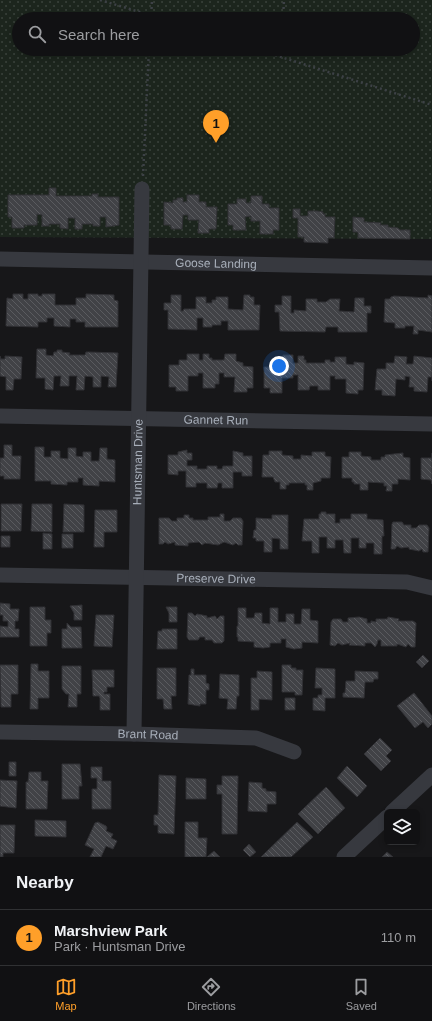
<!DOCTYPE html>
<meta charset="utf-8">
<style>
:root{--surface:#111113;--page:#1a1a1c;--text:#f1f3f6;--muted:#9c9da0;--line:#303133;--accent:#ff9f29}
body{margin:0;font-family:Arial,sans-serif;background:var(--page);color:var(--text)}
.controls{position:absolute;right:12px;bottom:12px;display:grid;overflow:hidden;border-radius:6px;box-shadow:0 2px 6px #0003}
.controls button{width:36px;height:36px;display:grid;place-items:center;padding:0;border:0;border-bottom:1px solid var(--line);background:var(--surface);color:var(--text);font:20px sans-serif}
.you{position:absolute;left:279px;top:366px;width:14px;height:14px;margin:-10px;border:3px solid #fff;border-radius:50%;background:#1a73e8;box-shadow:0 0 0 6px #1a73e833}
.badge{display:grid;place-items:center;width:26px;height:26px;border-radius:50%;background:var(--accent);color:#111;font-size:13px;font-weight:700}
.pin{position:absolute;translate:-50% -33px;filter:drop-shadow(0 1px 2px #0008)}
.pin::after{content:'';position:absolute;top:21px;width:14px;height:12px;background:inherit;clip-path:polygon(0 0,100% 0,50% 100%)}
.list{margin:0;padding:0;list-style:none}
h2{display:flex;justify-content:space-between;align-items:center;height:52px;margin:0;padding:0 16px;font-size:17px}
h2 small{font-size:13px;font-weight:400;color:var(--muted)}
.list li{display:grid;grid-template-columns:26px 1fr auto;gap:12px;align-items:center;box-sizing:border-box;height:56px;padding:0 16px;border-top:1px solid var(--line)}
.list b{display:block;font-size:15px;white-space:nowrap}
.list p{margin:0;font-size:13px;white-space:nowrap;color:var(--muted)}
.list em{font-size:13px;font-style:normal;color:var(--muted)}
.icon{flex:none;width:22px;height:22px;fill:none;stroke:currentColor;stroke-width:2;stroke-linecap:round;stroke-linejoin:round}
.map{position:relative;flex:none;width:432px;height:857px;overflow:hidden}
.search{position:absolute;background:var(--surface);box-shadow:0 2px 6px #0003;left:12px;right:12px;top:12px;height:44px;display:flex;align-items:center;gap:10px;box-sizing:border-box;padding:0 14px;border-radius:22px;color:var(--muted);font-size:15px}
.sheet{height:108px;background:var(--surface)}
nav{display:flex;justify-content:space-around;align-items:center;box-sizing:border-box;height:56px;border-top:1px solid var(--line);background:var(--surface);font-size:11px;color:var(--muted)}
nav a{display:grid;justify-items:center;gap:2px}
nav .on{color:var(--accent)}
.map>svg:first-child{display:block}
.park{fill:url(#park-dots);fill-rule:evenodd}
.building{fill:url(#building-back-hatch);stroke:#313135}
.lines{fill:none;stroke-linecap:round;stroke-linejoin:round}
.path{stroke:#3d4146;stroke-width:2.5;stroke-dasharray:2 3;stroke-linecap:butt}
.minor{stroke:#37393f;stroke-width:15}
.labels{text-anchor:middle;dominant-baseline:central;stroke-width:3;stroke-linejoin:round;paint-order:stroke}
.street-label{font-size:12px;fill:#a8afba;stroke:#121214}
</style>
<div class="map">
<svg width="432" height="857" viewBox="0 0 432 857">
<defs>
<pattern id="park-dots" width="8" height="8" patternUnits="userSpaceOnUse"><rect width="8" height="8" fill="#1c251d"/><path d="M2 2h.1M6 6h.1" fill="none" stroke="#3a423c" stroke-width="1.8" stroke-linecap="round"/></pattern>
<pattern id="building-back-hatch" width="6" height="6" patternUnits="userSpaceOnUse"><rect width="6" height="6" fill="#414246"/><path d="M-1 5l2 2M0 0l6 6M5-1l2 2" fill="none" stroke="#5a5b5f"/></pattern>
</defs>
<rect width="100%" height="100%" fill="#171719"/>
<!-- park -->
<path class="park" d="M0 0H432V239L0 237ZM19 19H413V49H19Z"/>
<!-- building -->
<path class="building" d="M49 188H56V196H92V194H98V197H119V225L106 227V217H100V226H93V224H82V229H75V218H68V229L60 228V224H49V226H42V215L37 214V225H24V228H12V217H8V195H49Z
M187 195H199V202H206V207H217L216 229H209V233H198L199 220H188V215H183L182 229H171V225H164V202L173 203V200H177V198H183V202H187Z
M251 196H262V204H269V208H279V230H273V234H260V221H251V216L245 217 246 230H233V225H228V204H237V199H246V203H251Z
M293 209H300V216H308V211H317L323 212V214H325V217H335L334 238H328V243L304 242V237H298V218H293Z
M353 217 364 218V222L381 223 380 225H388V227L398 228 400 230H410V239L358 238V232H353Z
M13 294H23V299H28V294H38V296H42V294H55V305H76V298H86V294L114 295V300L118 301V327H85V322H76V319H70V327L54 326V318H47V322H38V327L6 326 7 298 13 299Z
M171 295H181V311H183L184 309H196V297H206V303H212V300H216V297H228V309L243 310 244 295H250V297H254V305H260L259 330H228V321H221V325H212V327H203V318H197V330L168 329V310H164V303H171Z
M428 295 432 296V332L418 330V334H413L414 326H405V328H395V323L384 322 385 299H390L391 297 394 296 428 298Z
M282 296H291V313H294V310L306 311V299H317V302H326L330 299H340L339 311 354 312 355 298H364V306H371V313H367V332H338V327H326L325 332 280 331 279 312H275V305H282Z
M37 349H46V355L53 356 54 352H57V350H62V352L70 353 69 355H85L86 352H89L118 353 116 387H108L109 377 101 376V387H93V377L85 376 84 390H76L77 376H69V386H60L61 376H54L53 390 45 389V378H36Z
M187 354H199V360H203V354H209V358H212V360H224L225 354H236V361L243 363V366L253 367V388H247V392H234L235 377H224V373H219V384H215V388H203V373H198V376H188V391H176V387H169V365H179V360H187Z
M283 355H293V363H298V356H304V360H306V363H325V360H330V362H335V357H346V364L354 365V362L364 363 363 390H358V394L346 393V379H335V376H330V390H318V386H310L309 390H298V375H293V378H282V393H270V388H264V367H274V362H283Z
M0 356 1 359H5V356L22 357 21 379H14L13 390H6V377L0 376Z
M395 356 407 357 406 364H413L414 356 432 358V381V377H428L427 392 414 391V387H409L410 377 405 376V380L396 379 395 396 382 395V390H375L377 369H386V363H394Z
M4 445H12V456H21L20 479H4V476H0V458H4Z
M35 447H44V457H51V451H60V458L68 459V448H76V456L83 457V452H91V461H99L100 448H107V459L115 460V482L99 481V486L83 485V478H78V482H67V485L51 484V481H35Z
M187 450V453H192V460H187V466H197V469H207V466H217V469H222L223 466H233V451L243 453V456H252V476H242V472H233V488H222V483H218L217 488H207V483H196V487H186V471H178V475L168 474V455H178V452Z
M269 451H282V455L293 456V459H301V455L312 456V452H325V456L331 457 330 478H321V481L313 483V490H307V485H305V483H289V485H286V489H280V482H275L273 477H262L263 455H269Z
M349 452H361V456L371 457V460H381V457H385V455L403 453V457L410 458V480L398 479V484H392V491H386L387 486H384V483L368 482V490H360V484H354V482H352V478H342V457H349Z
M432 453V484L431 480 421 479V458H432Z
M1 504H22L21 531H1Z
M32 504H52V532L31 531Z
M64 504 84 505V532H63Z
M95 510H117V532H104V547H94Z
M321 512H326V514H335V523H340V519H351V514H367V519L383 520 384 536H382V554H374V543H366V548H359V538H351V553H344L343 540H335V548H327V537H319V553H312V541H302L304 519H319V514H321Z
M220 514H224V521H230L233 518H241L243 521 242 545H238L236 543 233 545 224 542 218 545 205 543 202 545 199 542 188 543V546L175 545V542L168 544 165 542 163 544H159V518H169L172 521H177V518H184V515H189V518H193V520H208V517H220Z
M272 515H288V549H280V539L272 538V552H264V541H256V538H253L254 530H256V518L272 519Z
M393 522H402L404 525H411V528H416L419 525H427L429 528 428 552H423L422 549 419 551 409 549V547L401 548 397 546 395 549H391L392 524Z
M43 533 52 534V549H43Z
M62 534H73V548H62Z
M1 536H10V547H1Z
M0 603 10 604V609H19L18 621H15V629H19V637H0V626L8 627V621H3V615H0Z
M82 605V620H74V613L70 606Z
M30 607H45V620H51V633H47V646H30Z
M166 607H177V622H169V613Z
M238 608H246V618H254L255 613H262V623L270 624V608H278V622H286V614H294V624H301L302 609H310V620L318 621V643L302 642V648L294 649 286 647V639H281V643H270V647L263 648 254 647V642L238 641V637H237V626H238Z
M188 613H192L195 616 197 614 207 616V618L215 616 217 619 220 616H224V641L222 643H214L212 640H205V637H200L198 640H189L187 637Z
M96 615H114L112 647 94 646Z
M359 617 367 619V623H371V621L376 622V619H387L388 617 399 619 398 621H413L416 623 415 647H411L408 644 406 647 397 644V646H381V640H378L377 644 375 647 371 643H365V646L349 645 350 643 342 645 338 643 335 646 330 645 331 622 333 619H341L343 622H348V618Z
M67 623 71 627H81L82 648H62V629H67Z
M162 629H177V649H157L158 631H162Z
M423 655 429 661 422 668 416 662Z
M31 664H38V671H49V698H38V709H30Z
M0 665H18V694H11V707H1Z
M282 665H291V668H296V670H303L302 695H295V692H282Z
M62 666H81V694H77V707H68L69 694H66L62 689Z
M157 668H176V696H171L172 709H164L163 699H157Z
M316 668 335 669V698H325V711L313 710V698H318V695H322V688H315Z
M191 669H194V675H206V683L209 684V690H206V704H200V706L188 704 189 675H191Z
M92 670H114V687H107V692H104V694H110V710H100V698L99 696H93Z
M257 671 272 672V700L259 699V710H251V678H257Z
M355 671 378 672V679H374L373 682H365L364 698 343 697V693H345L346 681H355Z
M220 674 239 675V696H237L236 709H227L228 699 219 698Z
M414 693 432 716V724L428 728 423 722 415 728 397 706Z
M285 698H295V710H285Z
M380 738 392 750 386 756 391 761 381 771 364 754Z
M9 762H16V776H9Z
M62 764H80L82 786H79V799H62Z
M347 766 367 786 357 797 337 778Z
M91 767H102V781H111V809H92V789H97V778H91Z
M29 772H41V781H48L47 809H26V782H28Z
M159 775 176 776 174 834 158 833V825H154V815H158Z
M222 776H238L237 834H222V794H217V785H222Z
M186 778 206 779V799H186Z
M0 780 17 781 16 808 0 806Z
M249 782 262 783V788L266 789V791L276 792V804H267V812L248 811Z
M326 787 345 808 327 825 318 834 298 814Z
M35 820 66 821V837L35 836Z
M98 822 106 826 107 828 106 831 113 834 111 838 117 841 113 849 106 846 101 857H90L94 849 85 845 95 823Z
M185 822H198V838H207L206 857H185Z
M297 822 313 837 291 857H261Z
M0 825H15L14 853H3V857H0Z
M249 844 256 852 250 857 243 850Z
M214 851 220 857H207Z
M387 852 393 857H382Z"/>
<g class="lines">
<!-- path -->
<path class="path" d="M100 0 163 19
M151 19 152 0
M283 19 284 0
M256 49 432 105
M285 49 286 58
M143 176 149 49"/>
<!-- minor -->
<g class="minor">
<path id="s1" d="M0 259 432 268"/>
<path id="s2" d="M0 416 432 424"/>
<path id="s3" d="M0 575 407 582 432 588"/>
<path id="s4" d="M0 732 134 734 256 738 294 752"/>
<path id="s5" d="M134 734 142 189"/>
<path d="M392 812 432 775"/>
<path d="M344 857 387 817"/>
</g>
</g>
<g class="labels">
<!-- street labels -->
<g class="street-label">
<text stroke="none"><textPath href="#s1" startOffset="216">Goose Landing</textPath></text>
<text stroke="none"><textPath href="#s2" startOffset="216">Gannet Run</textPath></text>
<text stroke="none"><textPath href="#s5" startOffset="272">Huntsman Drive</textPath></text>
<text stroke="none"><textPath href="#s3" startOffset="216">Preserve Drive</textPath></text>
<text stroke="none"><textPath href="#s4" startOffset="148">Brant Road</textPath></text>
</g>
</g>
</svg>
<div class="controls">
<button><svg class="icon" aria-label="layers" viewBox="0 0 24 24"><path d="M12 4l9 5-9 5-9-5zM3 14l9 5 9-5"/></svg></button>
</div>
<div class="you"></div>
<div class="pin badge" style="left:216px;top:143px">1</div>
<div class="search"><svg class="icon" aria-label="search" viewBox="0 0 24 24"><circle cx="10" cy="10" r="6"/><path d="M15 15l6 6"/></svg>Search here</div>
</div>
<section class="sheet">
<h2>Nearby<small></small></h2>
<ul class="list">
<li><span class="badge">1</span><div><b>Marshview Park</b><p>Park · Huntsman Drive</p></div><em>110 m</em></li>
</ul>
</section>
<nav>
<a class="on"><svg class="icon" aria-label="map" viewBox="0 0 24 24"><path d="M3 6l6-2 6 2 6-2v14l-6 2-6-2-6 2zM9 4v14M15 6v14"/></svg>Map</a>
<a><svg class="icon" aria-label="directions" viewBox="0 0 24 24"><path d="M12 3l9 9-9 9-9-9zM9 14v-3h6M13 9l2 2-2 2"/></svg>Directions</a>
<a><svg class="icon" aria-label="saved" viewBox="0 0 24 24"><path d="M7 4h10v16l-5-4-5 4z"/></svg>Saved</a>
</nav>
